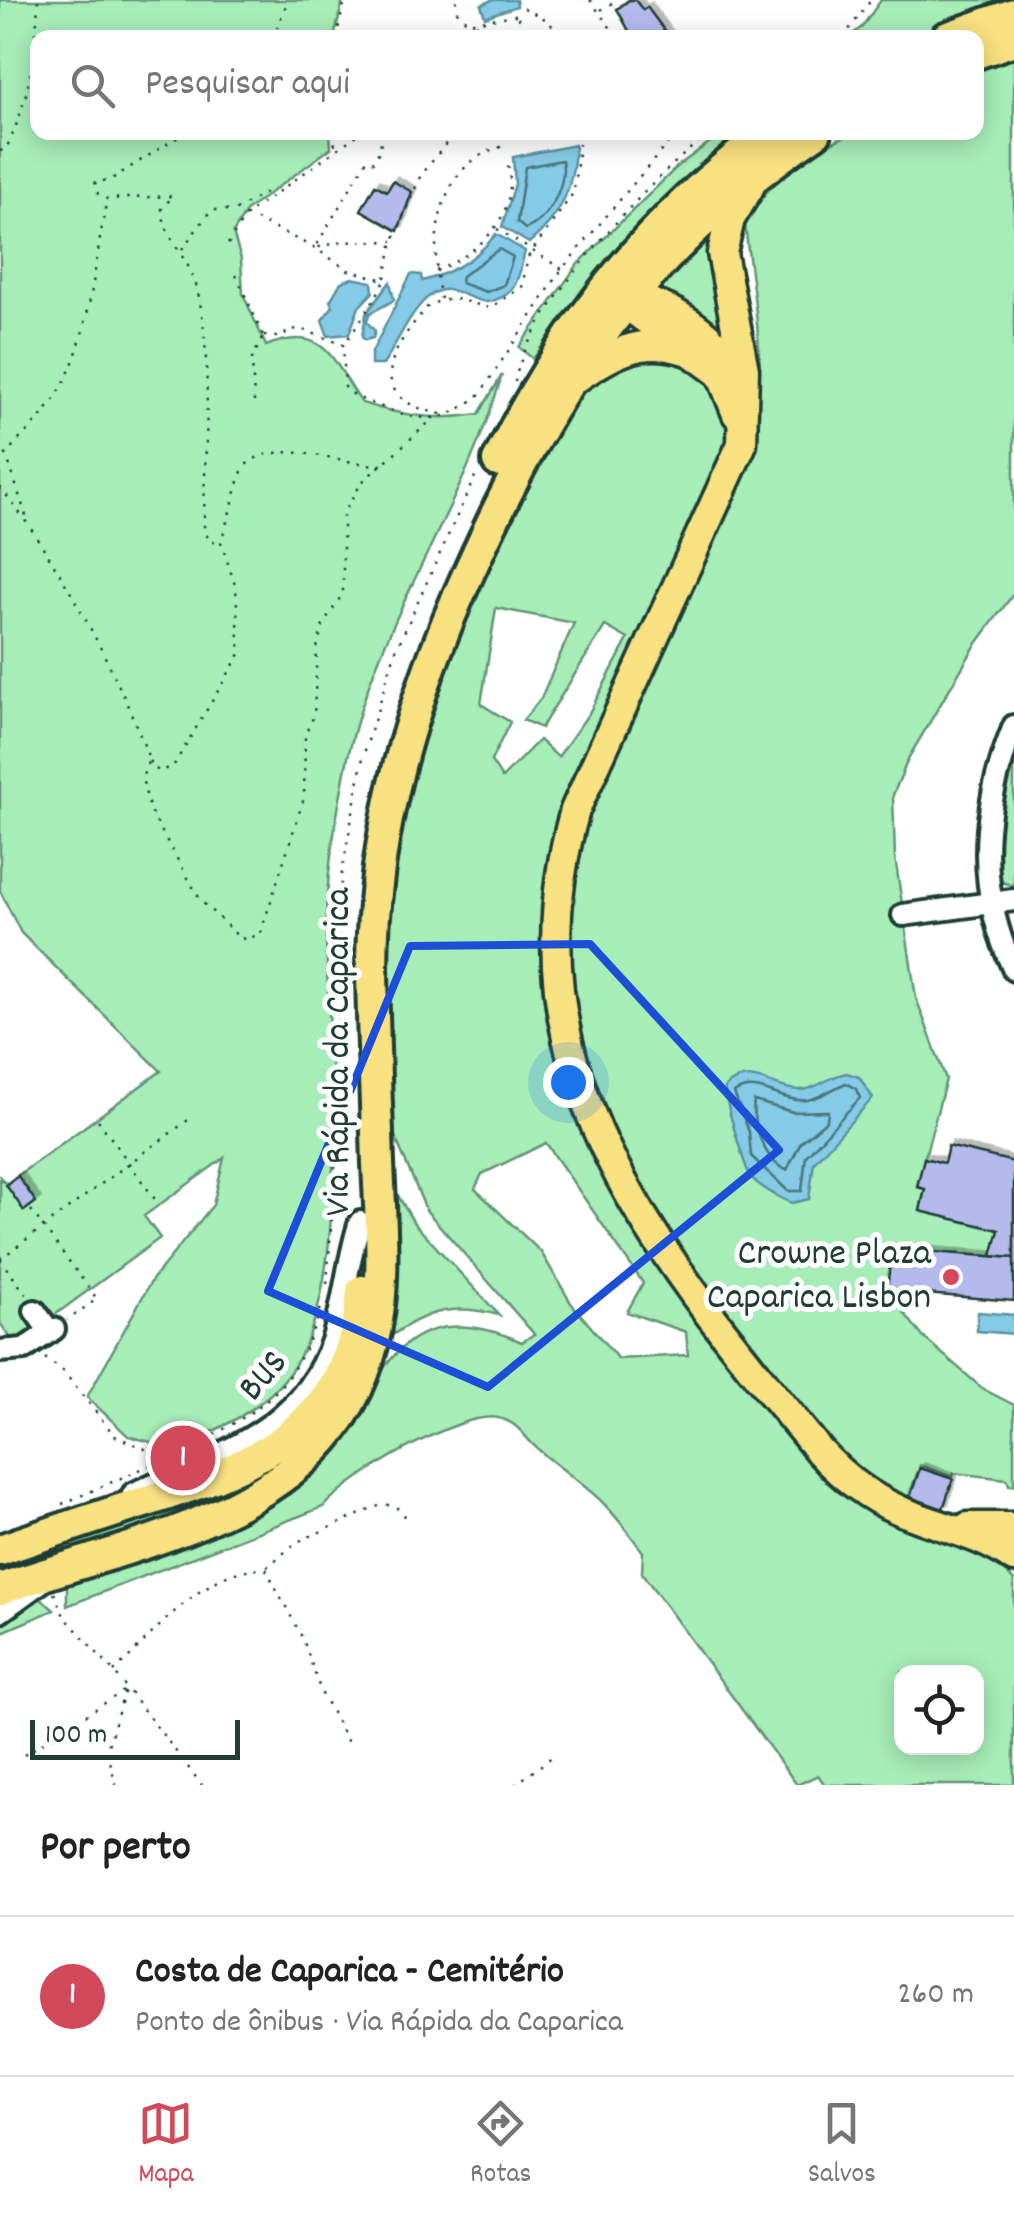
<!DOCTYPE html>
<html lang="pt">
<meta charset="utf-8">
<style>
:root{--surface:#fff;--page:#f6f6f6;--text:#222;--muted:#767676;--line:#e0e0e0;--accent:#d1495b}
body{margin:0;font-family:Dekko,sans-serif;background:var(--page);color:var(--text)}
.controls{position:absolute;right:30px;bottom:30px;display:grid;overflow:hidden;border-radius:20px;box-shadow:0 5px 25px #0003}
.controls button{width:90px;height:90px;display:grid;place-items:center;padding:0;border:0;border-bottom:2px solid var(--line);background:var(--surface);color:var(--text);font:50px sans-serif}
.scale{position:absolute;left:30px;bottom:25px;width:210px;box-sizing:border-box;padding-left:10px;border:5px solid #1f3d34;border-top:0;font-size:28px;line-height:35px;white-space:nowrap;color:#1f3d34;-webkit-text-stroke:8px #fff;paint-order:stroke}
.you{position:absolute;left:568px;top:1082px;width:35px;height:35px;margin:-25px;border:8px solid #fff;border-radius:50%;background:#1a73e8;box-shadow:0 0 0 15px #1a73e833}
.badge{display:grid;place-items:center;width:65px;height:65px;border-radius:50%;background:var(--accent);color:#fff;font-size:32px;font-weight:700}
.pin{position:absolute;translate:-50% -50%;border:5px solid #fff;box-shadow:0 2px 10px #0006}
.list{margin:0;padding:0;list-style:none}
h2{display:flex;justify-content:space-between;align-items:center;height:130px;margin:0;padding:0 40px;font-size:42px}
h2 small{font-size:32px;font-weight:400;color:var(--muted)}
.list li{display:grid;grid-template-columns:65px 1fr auto;gap:30px;align-items:center;box-sizing:border-box;height:160px;padding:0 40px;border-top:2px solid var(--line)}
.list b{display:block;font-size:38px;white-space:nowrap}
.list p{margin:0;font-size:32px;white-space:nowrap;color:var(--muted)}
.list em{font-size:32px;font-style:normal;color:var(--muted)}
.icon{flex:none;width:55px;height:55px;fill:none;stroke:currentColor;stroke-width:2;stroke-linecap:round;stroke-linejoin:round}
.map{position:relative;flex:none;width:1014px;height:1785px;overflow:hidden}
.search{position:absolute;background:var(--surface);box-shadow:0 5px 25px #0003;left:30px;right:30px;top:30px;height:110px;display:flex;align-items:center;gap:25px;box-sizing:border-box;padding:0 35px;border-radius:20px;color:var(--muted);font-size:38px}
.sheet{height:290px;background:var(--surface)}
nav{display:flex;justify-content:space-around;align-items:center;box-sizing:border-box;height:140px;border-top:2px solid var(--line);background:var(--surface);font-size:28px;color:var(--muted)}
nav a{display:grid;justify-items:center;gap:5px}
nav .on{color:var(--accent)}
.map>svg:first-child{display:block}
.green{fill:#a7edb8;stroke:#639576;stroke-width:2.5;fill-rule:evenodd}
.water{fill:#85cae6;stroke:#5c929f;stroke-width:2.5}
.lines{fill:none;stroke-linecap:round;stroke-linejoin:round}
.shore{stroke:#48757b;stroke-width:2.5}
.building{fill:#b4baec;stroke:#1f3d34;stroke-width:2.5;filter:url(#shadow)}
.minor-casing{stroke:#1f3d34;stroke-width:28}
.major-casing{stroke:#1f3d34;stroke-width:35}
.highway-casing{stroke:#1f3d34;stroke-width:38}
.path{stroke:#1f3d34;stroke-width:2.5;stroke-dasharray:2.5 8;stroke-linecap:butt}
.minor{stroke:#fff;stroke-width:20}
.major{stroke:#f8e181;stroke-width:28}
.highway{stroke:#f8e181;stroke-width:30}
.marked{fill:none;stroke:#1d4ed8;stroke-width:8;stroke-linejoin:round}
.poi-dot{fill:#d1495b;stroke:#fff;stroke-width:4}
.labels{text-anchor:middle;dominant-baseline:central;stroke-width:10;stroke-linejoin:round;paint-order:stroke}
.street-label{font-size:38px;fill:#1f3d34;stroke:#fff}
.poi-label{font-size:38px;fill:#1f3d34;stroke:#fff;text-anchor:end}
</style>
<div class="map">
<svg width="1014" height="1785" viewBox="0 0 1014 1785">
<defs>
<filter id="shadow"><feDropShadow dx="4.5" dy="-4.5" stdDeviation="0" flood-color="#0004"/></filter>
</defs>
<rect width="100%" height="100%" fill="#fff"/>
<filter id="ink" filterUnits="userSpaceOnUse"><feTurbulence type="fractalNoise" baseFrequency=".01" numOctaves="2"/><feDisplacementMap in="SourceGraphic" scale="20" xChannelSelector="R" yChannelSelector="G"/><feConvolveMatrix kernelMatrix="1 2 1 2 8 2 1 2 1" color-interpolation-filters="sRGB"/></filter>
<g filter="url(#ink)">
<!-- green -->
<path class="green" d="M0 0H343L334 37 38 38V132L330 133 331 148 247 210 233 233 241 259 243 294 266 346C327 322 333 363 362 403 403 416 437 421 479 414L502 375C463 509 375 625 347 762 336 817 325 879 326 935 328 1044 354 1278 293 1368 265 1410 220 1428 176 1449L128 1436 87 1397 152 1280 213 1205 224 1158 144 1216 160 1238 15 1344 0 1323V1177L6 1184 161 1071 21 933 0 891Z
M881 0H1013L912 37 848 38 862 27Z
M1014 58V593L975 646 909 757 893 795 895 857 916 998 946 1079 917 1186 925 1189 920 1210 999 1230 992 1256 903 1250 902 1263H890L887 1291 923 1337 983 1389 1014 1405V1485H1009L1007 1479 954 1473 953 1477 920 1465 908 1498 925 1507C900 1497 873 1486 852 1468 830 1450 811 1421 793 1399 714 1305 642 1207 597 1093 587 1067 576 1040 571 1013 561 945 568 868 592 803L748 454C772 377 753 302 745 224 756 191 818 147 850 134 871 126 950 133 976 132L977 71Z
M722 133H752L682 183 592 277 533 359 519 347 578 264 678 166Z
M720 219V317L713 328 653 290Z
M634 354 692 361 724 400 729 437C681 572 600 694 554 831 549 847 548 866 545 883 515 1070 623 1228 736 1366 761 1397 785 1430 812 1459 827 1474 843 1497 861 1507 911 1534 978 1532 1014 1581V1785H825L818 1775 797 1785 642 1573 643 1552C631 1536 619 1519 604 1504 585 1484 560 1469 539 1450 524 1438 519 1422 498 1418 460 1410 348 1478 323 1507L67 1606V1583C152 1551 264 1527 327 1457 358 1423 373 1366 412 1340 446 1317 488 1327 522 1342L534 1334 426 1210 391 1127 388 1044 391 885 404 807 428 722 466 619 532 470 579 393 602 372ZM496 608 574 623 541 698 523 720 541 728 605 626 628 639 589 713 558 757 539 740 502 778 491 761 510 722 481 704ZM546 1143 643 1283 627 1312 686 1332 688 1355 618 1359 571 1303 541 1252 475 1189 482 1174ZM902 1672H976V1748H902Z
M1014 752V886L999 881C991 838 1002 794 1014 752Z
M393 1187 414 1223 499 1315C455 1303 428 1310 391 1336L398 1271Z
M346 1391 252 1488 0 1581V1564Z
M39 1597 54 1610 0 1633V1620Z"/>
<!-- water -->
<path class="water" d="M492 0H516L517 6 485 17 481 5Z
M575 145C574 188 561 216 529 243L502 227 515 184 513 157Z
M496 234 525 251C518 277 519 296 487 302 473 301 463 292 449 290 419 286 397 345 383 365H371V354L411 274 421 275 422 281C452 273 477 259 496 234Z
M352 278 372 282 373 292 359 307 349 334 328 336 322 320 333 306 330 301 341 282Z
M390 282 394 300 369 314 367 322 375 331 373 338 365 340 362 337 366 314Z
M847 1073 859 1077 873 1098 814 1162 809 1199 792 1203C781 1199 758 1186 751 1177 746 1172 723 1095 725 1087 752 1063 773 1091 801 1090 818 1089 830 1075 847 1073Z
M978 1312 1014 1315V1334L977 1331Z"/>
<g class="lines">
<!-- shore -->
<path class="shore" d="M562 160C567 184 549 221 525 229L517 222 525 167Z
M499 249 513 257 504 285 486 292 461 283 462 276Z
M846 1083 856 1089 860 1098 806 1156 802 1191H788L751 1156 749 1132 734 1093C758 1077 780 1103 807 1100 821 1098 833 1088 846 1083Z
M754 1101 793 1112 828 1111 827 1120 801 1142 787 1170C766 1164 750 1121 754 1101Z"/>
</g>
<!-- building -->
<path class="building" d="M629 0H635L643 10 647 7 670 38H633L617 9Z
M393 181 412 192 398 231 361 210 375 185 387 191Z
M948 1146 1014 1162V1258L992 1256 999 1230 920 1211 925 1189 917 1187 924 1158 944 1163Z
M18 1176 36 1202 24 1211 6 1185Z
M903 1250 1014 1258V1301L887 1291 890 1262 902 1263Z
M920 1468 953 1479 943 1509 910 1497Z"/>
<g class="lines">
<!-- minor casing -->
<g class="minor-casing">
<path id="minor" d="M1014 726C981 807 975 889 1014 970
M903 915 1014 900
M35 1311 50 1332
M0 1351 24 1349 54 1329
M133 1494C212 1454 300 1435 332 1341 345 1302 347 1261 360 1222
M0 1612 47 1578"/>
</g>
<!-- major casing -->
<g class="major-casing">
<path id="major" d="M749 188 730 219 722 253 744 370 742 444 575 810C500 1074 663 1261 820 1452 842 1476 867 1496 897 1509 937 1527 977 1532 1014 1558
M629 281 635 311 721 374 737 414
M617 296C664 300 713 330 735 373
M573 380C609 356 639 335 685 350
M968 1527H1014"/>
</g>
<!-- highway casing -->
<g class="highway-casing">
<path id="highway" d="M946 38 1014 14
M976 53 1014 40
M498 461C564 329 648 219 770 132
M0 1550C44 1535 88 1520 132 1506 249 1469 351 1431 362 1291
M0 1589C110 1550 260 1525 333 1428 393 1349 382 1256 378 1163 376 1099 373 1035 372 970 372 830 412 698 469 572 554 383 640 250 816 132"/>
</g>
<!-- path -->
<path class="path" d="M456 0 457 11 468 23 521 14
M590 0 618 38
M524 8 547 20 563 38
M601 10 617 0
M476 24 491 38
M273 38 288 0
M336 38 345 0
M508 38 520 15
M843 38 871 0
M186 132 110 180 95 182 98 194 107 199 173 196 162 208C164 238 188 257 196 285 214 351 204 455 204 526L209 542H221
M333 132 335 146
M379 132 381 147 374 162 368 158 315 248 341 242 393 241
M0 151 6 149C29 101 36 53 38 0
M246 215 315 248 348 270 385 280C382 288 349 340 343 344L345 387C354 398 366 400 379 406 420 422 444 425 480 394L562 269 677 132
M497 229 562 269
M228 244 246 215 361 132
M182 249 211 210H236L264 193 268 197
M436 271C482 251 523 214 506 158
M236 275 263 335
M385 278 393 241 420 177 455 132
M441 299C428 241 437 161 505 146
M264 336 278 337 298 328 342 344
M515 382C526 311 653 175 711 132
M254 402 252 359 263 337
M441 414C362 399 389 349 430 304L452 298 490 308 522 287 528 257 574 192 579 144
M0 487C56 556 119 674 149 759L142 778 150 811 201 901 241 939 260 935 304 798 305 734 314 716 317 648 323 625 343 593V514L362 482 434 418
M26 516 6 454C23 434 44 417 57 395 91 340 94 262 107 199
M149 761 159 772 174 765 240 654 236 588 221 542 243 468C274 434 343 466 383 465
M98 1120 157 1202
M31 1210 97 1299 67 1320
M0 1259 192 1117
M0 1259 28 1297
M327 1284 335 1172 341 878 363 757 396 650 477 472
M45 1358 63 1371 115 1436 166 1458
M167 1458C252 1416 295 1398 323 1301
M62 1504 155 1463
M267 1567 297 1542 381 1505H394L408 1519
M54 1593 64 1616 114 1672 202 1785
M114 1672C154 1634 206 1565 266 1569L303 1639 321 1692 351 1748
M24 1755 125 1690
M116 1785 107 1749 125 1690
M515 1785 553 1756"/>
<!-- minor -->
<use href="#minor" class="minor"/>
<!-- major -->
<use href="#major" class="major"/>
<!-- highway -->
<use href="#highway" class="highway"/>
</g>
</g>
<!-- marked area -->
<path class="marked" d="M590 944 779 1150 488 1387 268 1291 410 946Z"/>
<!-- markers -->
<circle class="poi-dot" cx="951" cy="1277" r="10"/>
<g class="labels">
<!-- street labels -->
<g class="street-label">
<text transform="translate(340 1052) rotate(-90)">Via Rápida da Caparica</text>
<text transform="translate(265 1377) rotate(-49)">BUS</text>
</g>
<!-- poi labels -->
<g class="poi-label">
<text x="931" y="1255">Crowne Plaza<tspan x="931" dy="44">Caparica Lisbon</tspan></text>
</g>
</g>
</svg>
<div class="controls">
<button><svg class="icon" aria-label="locate" viewBox="0 0 24 24"><circle cx="12" cy="12" r="6"/><path d="M12 2v4M12 18v4M2 12h4M18 12h4"/></svg></button>
</div>
<div class="scale">100 m</div>
<div class="you"></div>
<div class="pin badge" style="left:183px;top:1458px">1</div>
<div class="search"><svg class="icon" aria-label="search" viewBox="0 0 24 24"><circle cx="10" cy="10" r="6"/><path d="M15 15l6 6"/></svg>Pesquisar aqui</div>
</div>
<section class="sheet">
<h2>Por perto<small></small></h2>
<ul class="list">
<li><span class="badge">1</span><div><b>Costa de Caparica - Cemitério</b><p>Ponto de ônibus · Via Rápida da Caparica</p></div><em>260 m</em></li>
</ul>
</section>
<nav>
<a class="on"><svg class="icon" aria-label="map" viewBox="0 0 24 24"><path d="M3 6l6-2 6 2 6-2v14l-6 2-6-2-6 2zM9 4v14M15 6v14"/></svg>Mapa</a>
<a><svg class="icon" aria-label="directions" viewBox="0 0 24 24"><path d="M12 3l9 9-9 9-9-9zM9 14v-3h6M13 9l2 2-2 2"/></svg>Rotas</a>
<a><svg class="icon" aria-label="saved" viewBox="0 0 24 24"><path d="M7 4h10v16l-5-4-5 4z"/></svg>Salvos</a>
</nav>
